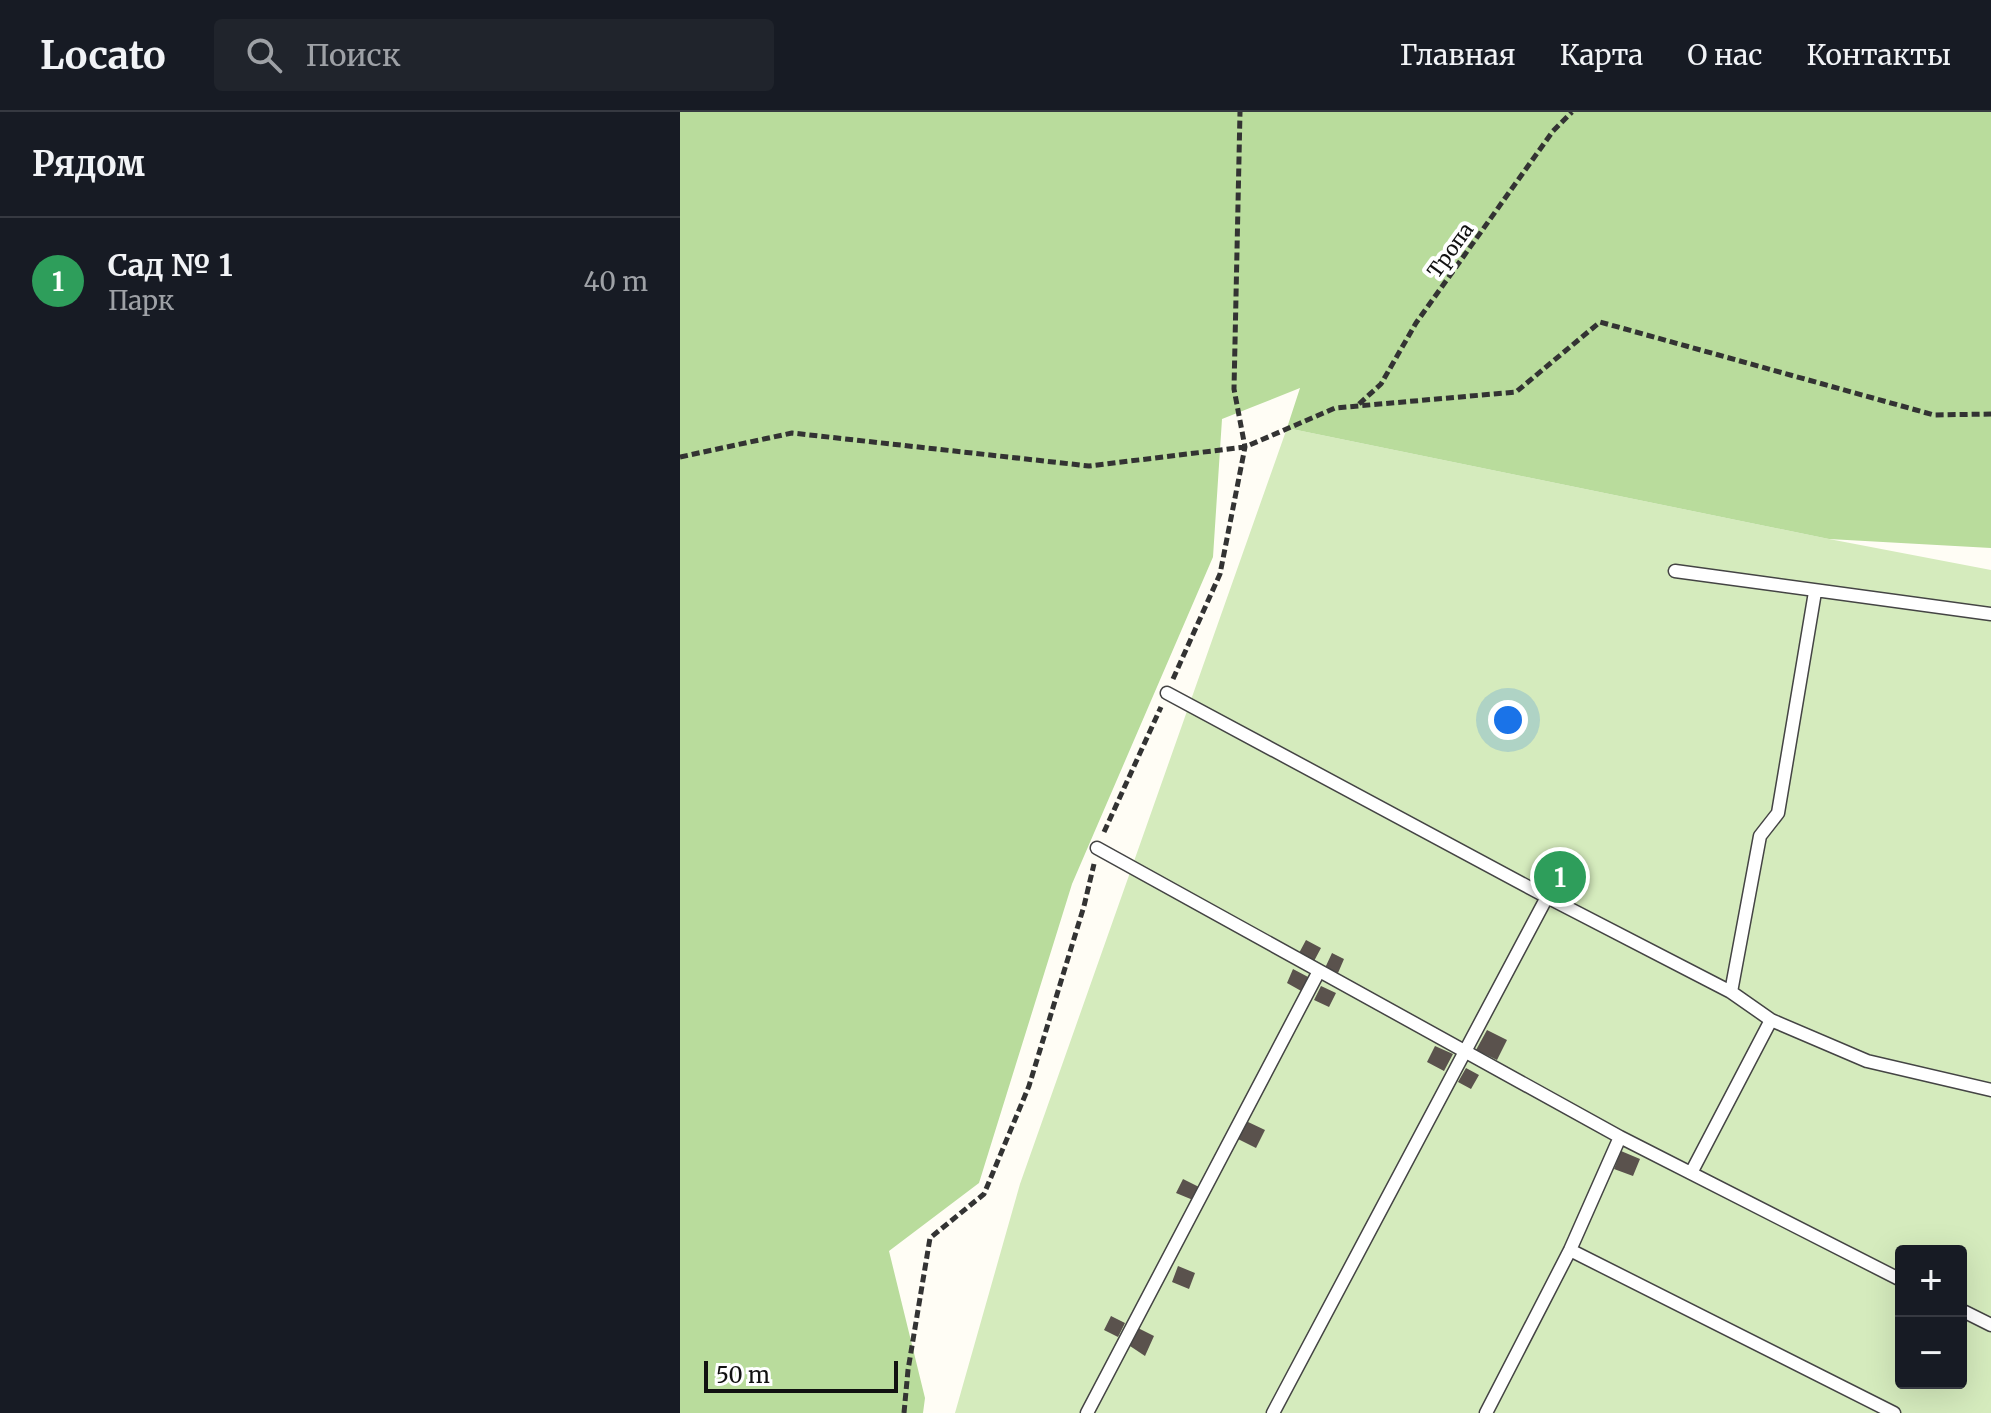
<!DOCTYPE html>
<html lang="ru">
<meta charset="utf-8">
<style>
:root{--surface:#171b24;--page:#20242c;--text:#f1f3f6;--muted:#9ea1a6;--line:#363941;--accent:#0b8043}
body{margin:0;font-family:Merriweather,serif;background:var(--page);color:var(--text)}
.controls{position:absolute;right:24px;bottom:24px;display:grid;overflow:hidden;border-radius:8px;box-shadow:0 8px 32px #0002}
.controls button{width:72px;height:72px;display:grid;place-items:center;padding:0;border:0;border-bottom:2px solid var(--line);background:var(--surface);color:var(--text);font:40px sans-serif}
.scale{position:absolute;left:24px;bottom:20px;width:194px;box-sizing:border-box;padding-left:8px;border:4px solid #111;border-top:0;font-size:22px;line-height:28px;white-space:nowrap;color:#111;-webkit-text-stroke:6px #fff;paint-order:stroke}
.you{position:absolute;left:828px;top:608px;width:28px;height:28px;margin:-20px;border:6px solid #fff;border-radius:50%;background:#1a73e8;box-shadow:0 0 0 12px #1a73e833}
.badge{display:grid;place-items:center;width:52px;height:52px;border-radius:50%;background:var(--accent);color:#fff;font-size:26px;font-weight:700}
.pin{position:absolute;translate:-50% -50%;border:4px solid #fff;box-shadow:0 2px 8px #0006}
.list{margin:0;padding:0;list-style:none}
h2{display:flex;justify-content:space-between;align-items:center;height:104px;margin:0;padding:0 32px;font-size:34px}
h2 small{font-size:26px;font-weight:400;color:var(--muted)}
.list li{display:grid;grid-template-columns:52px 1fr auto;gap:24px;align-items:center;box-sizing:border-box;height:128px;padding:0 32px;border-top:2px solid var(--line)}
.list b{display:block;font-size:30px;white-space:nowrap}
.list p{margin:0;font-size:26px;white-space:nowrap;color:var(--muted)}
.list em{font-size:26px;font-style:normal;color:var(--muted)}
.icon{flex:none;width:44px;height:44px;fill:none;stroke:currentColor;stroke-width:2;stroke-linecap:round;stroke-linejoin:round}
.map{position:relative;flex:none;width:1311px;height:1301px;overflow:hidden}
header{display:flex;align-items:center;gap:48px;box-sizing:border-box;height:112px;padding:0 40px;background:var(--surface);border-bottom:2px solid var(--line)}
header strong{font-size:38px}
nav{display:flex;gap:44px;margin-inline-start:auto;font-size:28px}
.search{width:560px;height:72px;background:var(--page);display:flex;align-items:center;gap:20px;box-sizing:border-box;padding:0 28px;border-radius:8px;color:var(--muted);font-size:30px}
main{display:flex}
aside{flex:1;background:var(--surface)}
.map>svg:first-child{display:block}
.green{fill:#d5ebbd;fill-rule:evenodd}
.forest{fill:#b9dc9c}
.building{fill:#5a524d}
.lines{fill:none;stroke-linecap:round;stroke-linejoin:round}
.service-casing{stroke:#444;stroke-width:15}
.path{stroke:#333;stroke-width:5;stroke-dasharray:8 4;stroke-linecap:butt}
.service{stroke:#fff;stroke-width:12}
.labels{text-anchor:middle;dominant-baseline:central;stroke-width:8;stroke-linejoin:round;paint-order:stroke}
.street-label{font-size:20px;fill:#111;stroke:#fff}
</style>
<header>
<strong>Locato</strong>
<div class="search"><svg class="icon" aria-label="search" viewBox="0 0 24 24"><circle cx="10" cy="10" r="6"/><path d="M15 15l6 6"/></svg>Поиск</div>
<nav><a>Главная</a><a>Карта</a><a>О нас</a><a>Контакты</a></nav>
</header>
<main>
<aside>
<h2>Рядом<small></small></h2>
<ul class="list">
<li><span class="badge" style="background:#2e9e5b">1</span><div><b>Сад № 1</b><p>Парк</p></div><em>40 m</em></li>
</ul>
</aside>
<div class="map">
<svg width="1311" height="1301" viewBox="0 0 1311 1301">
<rect width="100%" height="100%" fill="#fffdf5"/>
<!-- green -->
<path class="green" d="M607 316 1149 427 1311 458V1301H275L340 1072ZM1221 1139H1281V1271H1221Z"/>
<!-- forest -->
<path class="forest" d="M0 0H1311V436L1149 427 607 316 620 276 542 307 533 445 392 772 299 1071 209 1139 245 1286 243 1301H0Z"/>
<!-- building -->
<path class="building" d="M626 828 641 836 633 851 618 843Z
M652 841 664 847 658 861 645 856Z
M613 857 630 866 623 880 607 871Z
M641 874 656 881 649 895 634 888Z
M807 918 827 928 817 948 796 938Z
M755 934 773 942 764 959 747 950Z
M786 956 799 963 791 977 778 970Z
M566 1009 585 1018 576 1036 558 1027Z
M941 1039 960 1047 953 1064 934 1057Z
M503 1067 519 1075 513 1088 496 1081Z
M498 1154 515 1161 509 1177 492 1170Z
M431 1204 445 1211 438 1225 424 1218Z
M458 1216 474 1224 465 1244 450 1234Z"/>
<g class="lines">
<!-- service casing -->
<g class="service-casing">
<path id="service" d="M995 459 1311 502
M487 581 867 785 1051 880 1091 908 1187 949 1311 978
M417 736 940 1025 1221 1168
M1051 880 1080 724 1098 701 1135 480
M1011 1061 1091 908
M890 1138 1214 1301
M1281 1198 1311 1213
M407 1301 639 859
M593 1301 867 785
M806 1301 890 1138 940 1025"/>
</g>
<!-- path -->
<path class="path" d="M679 292 701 272 736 211 873 19 892 0
M0 345 112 321 409 354 565 335 655 296 836 280 920 210 1254 303 1311 302
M493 567 540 462 565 335 554 277 560 0
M424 720 481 595
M224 1301 228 1258 250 1126 304 1082 349 974 404 794 414 752"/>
<!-- service -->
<use href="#service" class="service"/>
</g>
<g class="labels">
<!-- street labels -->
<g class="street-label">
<text transform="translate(770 138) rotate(-54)">Тропа</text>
</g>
</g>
</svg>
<div class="controls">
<button>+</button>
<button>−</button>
</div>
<div class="scale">50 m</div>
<div class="you"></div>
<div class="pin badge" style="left:880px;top:765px;background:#2e9e5b">1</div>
</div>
</main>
